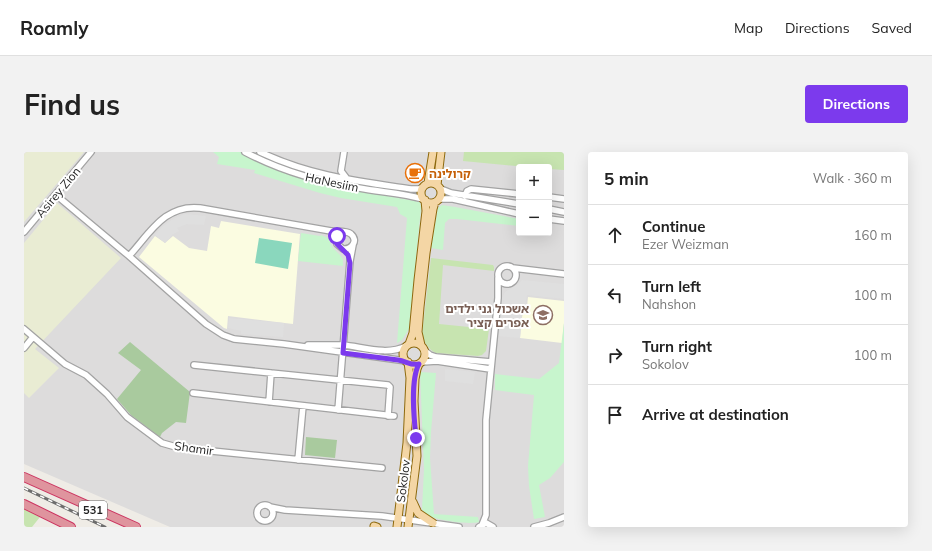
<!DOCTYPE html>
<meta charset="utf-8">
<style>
:root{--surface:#fff;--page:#f2f2f2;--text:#222;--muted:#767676;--line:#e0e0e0;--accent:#7c3aed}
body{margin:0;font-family:Mulish,"Noto Sans Hebrew",sans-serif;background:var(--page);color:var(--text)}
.controls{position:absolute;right:12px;top:12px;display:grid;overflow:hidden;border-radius:4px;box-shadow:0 4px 16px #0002}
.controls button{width:36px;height:36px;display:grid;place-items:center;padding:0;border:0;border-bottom:1px solid var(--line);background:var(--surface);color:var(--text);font:20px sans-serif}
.stop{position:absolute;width:12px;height:12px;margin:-9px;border:3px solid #7c3aed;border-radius:50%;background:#fff}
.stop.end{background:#7c3aed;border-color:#fff;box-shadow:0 1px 4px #0008}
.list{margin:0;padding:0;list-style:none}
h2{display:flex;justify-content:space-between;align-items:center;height:52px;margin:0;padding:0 16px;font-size:17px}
h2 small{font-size:13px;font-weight:400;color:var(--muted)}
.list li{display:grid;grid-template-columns:26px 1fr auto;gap:12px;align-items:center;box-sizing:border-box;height:60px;padding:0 16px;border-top:1px solid var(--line)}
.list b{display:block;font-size:15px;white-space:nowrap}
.list p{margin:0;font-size:13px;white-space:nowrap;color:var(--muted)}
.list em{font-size:13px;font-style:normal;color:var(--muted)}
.icon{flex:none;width:22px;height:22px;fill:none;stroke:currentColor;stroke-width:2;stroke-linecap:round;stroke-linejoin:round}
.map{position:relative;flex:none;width:540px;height:375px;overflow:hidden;border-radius:4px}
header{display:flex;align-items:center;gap:24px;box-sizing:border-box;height:56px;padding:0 20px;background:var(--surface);border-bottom:1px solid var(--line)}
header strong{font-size:19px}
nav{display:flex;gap:22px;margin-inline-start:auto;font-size:14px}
.intro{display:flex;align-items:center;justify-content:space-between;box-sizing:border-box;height:96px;padding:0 24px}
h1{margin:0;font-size:28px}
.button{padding:10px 18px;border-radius:4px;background:var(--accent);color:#fff;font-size:14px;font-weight:700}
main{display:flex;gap:24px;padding:0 24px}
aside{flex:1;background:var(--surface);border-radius:4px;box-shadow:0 4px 16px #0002}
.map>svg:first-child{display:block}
.residential{fill:#dddcdc;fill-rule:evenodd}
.education{fill:#fbfce1}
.farmland{fill:#e9ecd3}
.grass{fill:#c7e4b0}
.forest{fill:#a9ca9e}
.park{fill:#c7f5cd}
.pitch{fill:#8ad7bd}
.parking{fill:#dfdfdf}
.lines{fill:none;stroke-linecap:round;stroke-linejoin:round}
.minor-casing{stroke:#a3a3a3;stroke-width:8}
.major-casing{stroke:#8d690d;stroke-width:9}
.highway-casing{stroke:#cc3460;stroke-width:10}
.minor{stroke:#fff;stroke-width:5.5}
.major{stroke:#f4d6a5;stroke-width:7}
.highway{stroke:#df949e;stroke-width:8}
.rail-casing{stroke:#6d6d6d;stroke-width:3}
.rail{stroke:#fff;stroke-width:1.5;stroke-dasharray:4.5;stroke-linecap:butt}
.route{stroke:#7c3aed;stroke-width:5}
.labels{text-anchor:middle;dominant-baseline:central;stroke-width:4;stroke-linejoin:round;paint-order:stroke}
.shield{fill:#fff;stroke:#626262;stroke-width:1}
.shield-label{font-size:11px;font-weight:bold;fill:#1f1f1f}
.food-label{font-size:12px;font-weight:bold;fill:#c56008;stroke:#fff;text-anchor:start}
.street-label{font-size:12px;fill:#1f1f1f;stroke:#fff}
.education-label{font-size:12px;font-weight:bold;fill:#785e54;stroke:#fff;text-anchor:end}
</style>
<header>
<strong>Roamly</strong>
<nav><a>Map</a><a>Directions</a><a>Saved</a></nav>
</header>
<div class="intro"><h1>Find us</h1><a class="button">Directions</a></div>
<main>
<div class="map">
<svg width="540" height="375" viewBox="0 0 540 375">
<rect width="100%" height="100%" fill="#efece6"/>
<!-- residential -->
<path class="residential" d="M0 0H540V375H146L0 312ZM495 15H525V81H495Z"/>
<!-- education -->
<path class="education" d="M197 69 276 82 269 172 204 164 203 177 200 176 115 105 131 84 141 91 149 84 165 96 183 99 187 74 195 76Z
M504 145 540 149V171L538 191 496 186 499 155H503Z"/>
<!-- farmland -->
<path class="farmland" d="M0 0H60L0 70Z
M33 51 97 106 11 197 35 216 5 246 0 241V91Z"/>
<!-- grass -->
<path class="grass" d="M440 0H540V18L525 17V15H503L439 9Z
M407 106 469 113 470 115V119L419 113 415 172 465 177 462 199 458 203 454 204 412 201C405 198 400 190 398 183Z
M0 357 16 365 8 375H0Z"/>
<!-- forest -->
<path class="forest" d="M106 190 166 240 162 271 152 270 138 281 136 285 107 263 93 247 117 218 94 201Z
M282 285 313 288 311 306 281 303Z"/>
<!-- park -->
<path class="park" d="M189 0H218L233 8 325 37 396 50 397 56 385 177 378 188 373 191 383 66 376 62 373 55 317 46 296 41 230 21 231 18 193 12 195 5Z
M418 53 431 55 495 67V74L433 67H425L421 71 419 98 407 96 414 56Z
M277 81 296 84 297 83 304 86 309 96 317 104 319 107V114L274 109Z
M540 171V310L526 326 515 333 521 365 510 367 505 334 504 314 510 243 471 238V222L515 227 535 211Z
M396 220 412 221 407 280 406 306 410 362 454 365 455 370C444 373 410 368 401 362L398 357 400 317Z"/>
<!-- pitch -->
<path class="pitch" d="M235 86 268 91 264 117 231 111Z"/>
<!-- parking -->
<path class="parking" d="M161 62 182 64 180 73 163 72 153 76 155 79 149 82 141 91 131 83 137 76 149 67Z
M498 128 540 132V147L503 143 501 153H478L499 155 496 186 473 184 478 146 481 140 493 133Z
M205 166 260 171 259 185 217 182V179L204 176Z
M421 217 451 220 449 232 421 229Z"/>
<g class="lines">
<!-- minor casing -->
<g class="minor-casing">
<path id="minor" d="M221 0C257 19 295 30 335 36 356 40 379 41 399 47
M236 0C287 24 332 29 387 37H395L399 35
M320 0 317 19 323 27
M417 37 427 41 495 52
M32 43 105 104 182 172 199 183 210 187 260 192 382 209
M441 44 443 39 447 37 495 42
M525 45 540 47
M415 47H429L495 62
M525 57 540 60
M525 67 540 69
M0 80 67 0
M105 104C126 81 141 52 176 56L307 79C312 80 322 78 327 82 335 89 327 98 319 97L313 92V84L318 80
M474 123a9 9 0 1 1 18 0a9 9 0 1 1-18 0Z
M489 116 540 122
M0 177 41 212 62 223 83 242 103 265 138 291 152 295 178 298 358 316
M284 193C296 193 307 193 319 193 339 195 363 204 382 194
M0 196 9 185
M401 199 406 203 412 205 467 210
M398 210 413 209 466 217
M170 213 364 233 366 235 364 264
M169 241 370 264
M245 250 247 221
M314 258 326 109 329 93
M274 308 279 254
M233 361a8 8 0 1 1 16 0a8 8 0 1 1-16 0Z
M246 355 261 358 358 364 435 375
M458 373 462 363V268L474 146V126
M455 375 462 371 469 375
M510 375 525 371 540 365"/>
</g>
<!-- major casing -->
<g class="major-casing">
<path id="major" d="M397 41a10 10 0 1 1 20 0a10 10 0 1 1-20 0Z
M404 31 409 0
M413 33 417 0
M379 202a11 11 0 1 1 22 0a11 11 0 1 1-22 0Z
M385 192 389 181 394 128 402 59 401 48
M397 193 394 180 396 155 402 101 409 57 411 50
M389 350 394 361 409 371
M350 374 353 375
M373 375 383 291 386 226 384 210
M384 375 393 304 390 249 391 227 393 217 395 212"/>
</g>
<!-- highway casing -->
<g class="highway-casing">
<path id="highway" d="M0 325 112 375
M0 352 47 375"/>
</g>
<!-- minor -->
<use href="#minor" class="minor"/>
<!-- major -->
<use href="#major" class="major"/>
<!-- highway -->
<use href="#highway" class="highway"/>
<!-- rail casing -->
<g class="rail-casing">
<path id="rail" d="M0 336 81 375"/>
</g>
<!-- rail -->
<use href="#rail" class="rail"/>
</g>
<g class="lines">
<!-- route -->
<path class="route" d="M313 84V92L324 103 326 111 319 201 374 208C382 209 387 214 395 212 386 228 390 267 392 286"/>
</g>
<!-- icons -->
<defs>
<g id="cafe-ring" transform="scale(1)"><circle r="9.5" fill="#fff" stroke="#e8710a" stroke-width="1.5"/><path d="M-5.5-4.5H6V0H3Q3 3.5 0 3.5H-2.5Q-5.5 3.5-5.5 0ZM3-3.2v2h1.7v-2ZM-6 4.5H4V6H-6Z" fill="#e8710a"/></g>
<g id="school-ring" transform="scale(1)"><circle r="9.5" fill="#fff" stroke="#8d6e63" stroke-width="1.5"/><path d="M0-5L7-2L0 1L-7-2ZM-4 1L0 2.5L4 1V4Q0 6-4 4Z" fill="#8d6e63"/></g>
</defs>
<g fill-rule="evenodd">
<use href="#cafe-ring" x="391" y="21"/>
<use href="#school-ring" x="519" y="163"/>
</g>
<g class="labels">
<!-- shield labels -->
<rect class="shield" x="55" y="349" width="28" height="18" rx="3"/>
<g class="shield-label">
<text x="69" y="358">531</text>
</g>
<!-- food labels -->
<g class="food-label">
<text x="405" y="21">קרולינה</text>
</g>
<!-- street labels -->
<g class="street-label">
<text transform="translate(308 30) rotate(12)">HaNesiim</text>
<text transform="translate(34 40) rotate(-50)">Asirey Zion</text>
<text transform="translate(170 296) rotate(8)">Shamir</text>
<text transform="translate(379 329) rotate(-83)">Sokolov</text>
</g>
<!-- education labels -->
<g class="education-label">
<text x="505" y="156">אשכול גני ילדים<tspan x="505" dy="14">אפרים קציר</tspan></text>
</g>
</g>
</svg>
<div class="controls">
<button>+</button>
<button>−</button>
</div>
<div class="stop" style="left:313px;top:84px"></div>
<div class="stop end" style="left:392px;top:286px"></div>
</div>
<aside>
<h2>5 min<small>Walk · 360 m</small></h2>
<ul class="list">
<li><svg class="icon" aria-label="ahead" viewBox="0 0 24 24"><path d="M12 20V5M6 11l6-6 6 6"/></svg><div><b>Continue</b><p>Ezer Weizman</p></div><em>160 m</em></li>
<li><svg class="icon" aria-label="left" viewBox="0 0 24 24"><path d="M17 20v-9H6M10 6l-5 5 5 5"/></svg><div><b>Turn left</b><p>Nahshon</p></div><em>100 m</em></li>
<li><svg class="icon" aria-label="right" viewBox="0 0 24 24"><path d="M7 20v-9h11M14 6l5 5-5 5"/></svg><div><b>Turn right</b><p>Sokolov</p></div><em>100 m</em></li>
<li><svg class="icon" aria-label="arrive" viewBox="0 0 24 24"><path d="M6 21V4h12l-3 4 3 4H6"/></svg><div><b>Arrive at destination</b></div></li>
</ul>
</aside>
</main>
